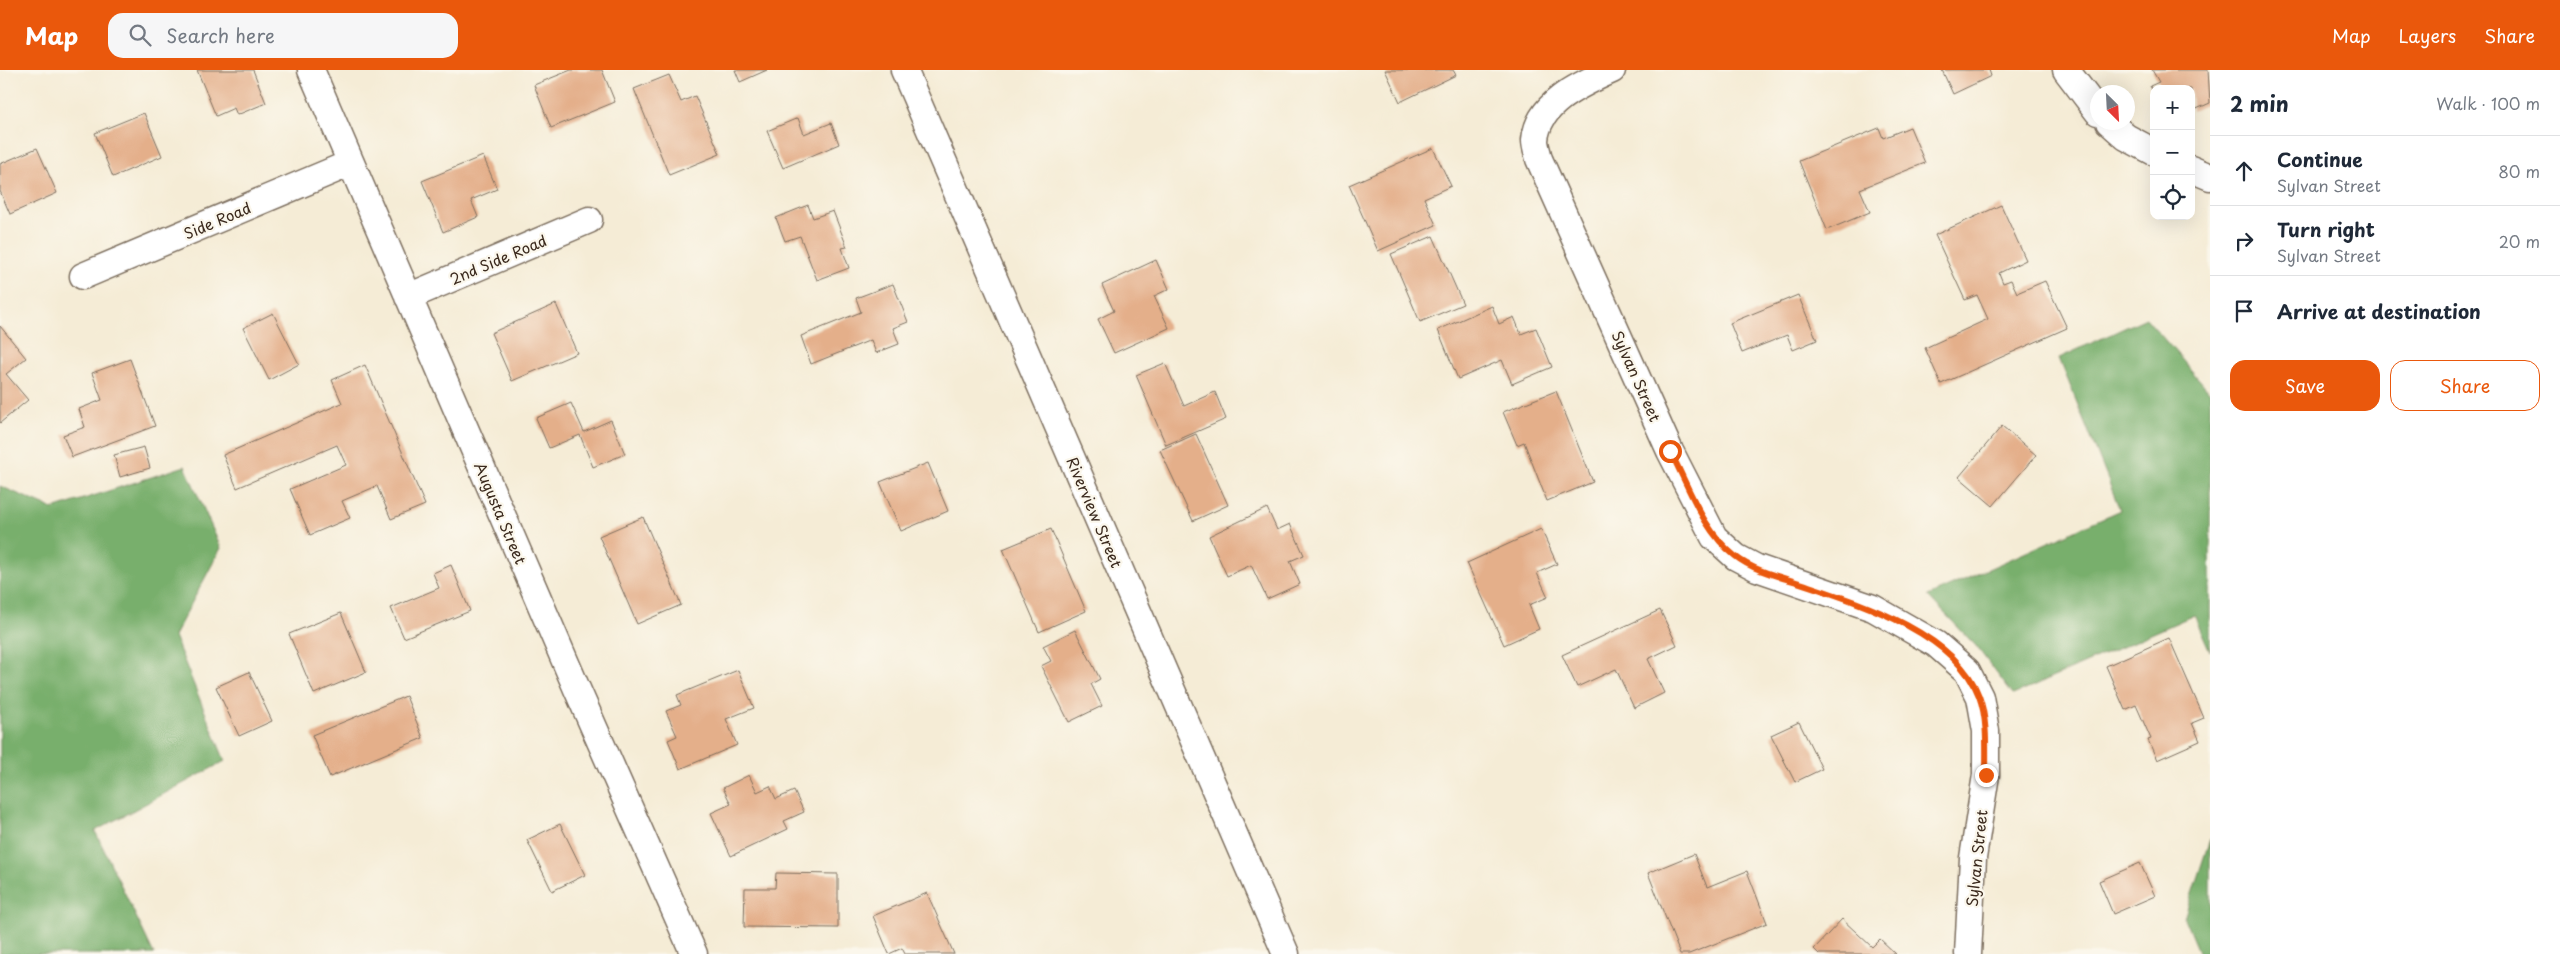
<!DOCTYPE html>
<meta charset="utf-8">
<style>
:root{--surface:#fff;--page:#f6f6f7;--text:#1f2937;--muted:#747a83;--line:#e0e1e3;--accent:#ea580c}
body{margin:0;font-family:"Playpen Sans",sans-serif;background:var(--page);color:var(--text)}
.controls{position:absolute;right:15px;top:15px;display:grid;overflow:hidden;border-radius:10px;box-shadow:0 5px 20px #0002}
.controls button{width:45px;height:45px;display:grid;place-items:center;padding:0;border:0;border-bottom:1px solid var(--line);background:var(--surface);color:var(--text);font:25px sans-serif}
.compass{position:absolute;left:2090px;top:15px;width:45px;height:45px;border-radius:50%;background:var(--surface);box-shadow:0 5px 20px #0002;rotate:156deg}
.stop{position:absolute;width:15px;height:15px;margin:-11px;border:4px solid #ea580c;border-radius:50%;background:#fff}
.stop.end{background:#ea580c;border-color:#fff;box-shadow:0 1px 5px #0008}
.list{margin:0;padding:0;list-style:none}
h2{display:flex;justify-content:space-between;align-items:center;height:65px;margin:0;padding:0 20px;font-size:21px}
h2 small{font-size:16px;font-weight:400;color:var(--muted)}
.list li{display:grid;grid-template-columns:32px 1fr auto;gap:15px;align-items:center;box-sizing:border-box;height:70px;padding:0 20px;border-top:1px solid var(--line)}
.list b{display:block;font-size:19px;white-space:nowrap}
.list p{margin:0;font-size:16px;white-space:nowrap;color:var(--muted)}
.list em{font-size:16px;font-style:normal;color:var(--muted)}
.actions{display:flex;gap:10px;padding:15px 20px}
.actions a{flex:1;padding:11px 0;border:1px solid var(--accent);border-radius:15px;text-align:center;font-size:18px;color:var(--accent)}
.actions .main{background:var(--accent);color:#fff}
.icon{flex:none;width:28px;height:28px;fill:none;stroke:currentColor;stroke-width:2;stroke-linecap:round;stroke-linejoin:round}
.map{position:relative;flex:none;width:2210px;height:884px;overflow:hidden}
header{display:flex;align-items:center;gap:30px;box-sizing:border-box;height:70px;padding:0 25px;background:var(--accent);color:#fff}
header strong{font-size:24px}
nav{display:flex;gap:28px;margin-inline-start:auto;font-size:18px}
.search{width:350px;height:45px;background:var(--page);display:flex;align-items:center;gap:12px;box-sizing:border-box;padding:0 18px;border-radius:15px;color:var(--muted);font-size:19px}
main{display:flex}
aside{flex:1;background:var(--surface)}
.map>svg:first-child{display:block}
.forest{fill:#78af6c;stroke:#5a6c45}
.building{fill:#e4af8a}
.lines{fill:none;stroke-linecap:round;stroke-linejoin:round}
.street-casing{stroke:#7c6e5e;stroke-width:29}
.street{stroke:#fff;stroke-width:26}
.route{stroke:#ea580c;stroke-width:6}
.labels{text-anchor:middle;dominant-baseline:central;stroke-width:4.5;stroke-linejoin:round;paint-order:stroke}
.street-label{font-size:15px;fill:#3b2a1e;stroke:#fbf7ec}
</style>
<header>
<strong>Map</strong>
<div class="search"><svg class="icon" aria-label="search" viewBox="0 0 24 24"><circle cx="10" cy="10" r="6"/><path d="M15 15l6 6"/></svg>Search here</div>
<nav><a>Map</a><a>Layers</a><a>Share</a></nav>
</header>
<main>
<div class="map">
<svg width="2210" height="884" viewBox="0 0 2210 884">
<rect width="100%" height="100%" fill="#fbf7ec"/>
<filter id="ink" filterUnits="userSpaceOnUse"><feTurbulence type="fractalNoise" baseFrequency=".02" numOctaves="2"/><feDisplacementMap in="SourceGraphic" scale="10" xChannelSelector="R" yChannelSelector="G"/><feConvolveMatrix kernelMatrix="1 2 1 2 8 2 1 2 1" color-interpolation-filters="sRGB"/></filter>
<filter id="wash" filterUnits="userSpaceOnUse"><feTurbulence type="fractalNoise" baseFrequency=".0096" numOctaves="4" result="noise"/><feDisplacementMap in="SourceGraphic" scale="20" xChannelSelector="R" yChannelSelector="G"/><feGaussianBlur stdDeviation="1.12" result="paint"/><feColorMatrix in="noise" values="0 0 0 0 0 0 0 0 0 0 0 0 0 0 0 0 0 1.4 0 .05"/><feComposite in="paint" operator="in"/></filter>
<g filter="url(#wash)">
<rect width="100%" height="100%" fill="#f5ecd6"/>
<!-- forest -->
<path class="forest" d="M2146 248 2210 322V581L2194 545 2013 625 1976 576 1928 526 2120 440 2059 288Z
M185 396 221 478 174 566 225 691 95 761 154 884H0V416L53 439Z
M2210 769V884H2199L2184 848Z"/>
<g id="blocks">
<!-- building -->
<path class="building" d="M197 0H253L266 33 237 45 234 38 216 46Z
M571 0H602L615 32 551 58 534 15Z
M735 0H767L740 12Z
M1385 0H1453L1456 5 1400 32Z
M1942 0H1989L1991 6 1953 24Z
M2152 0H2208L2210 33 2192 41 2191 19H2154V23L2150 16 2159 12Z
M669 5 681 32 695 26 720 84 669 105 634 19Z
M144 43 162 86 113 107 95 63Z
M798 48 804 64 831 53 839 74 783 98 767 61Z
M1910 57 1925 93 1860 119 1870 142 1827 160 1799 91 1879 58 1883 68Z
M37 78 57 123 10 144 0 121V94Z
M1433 78 1451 116 1424 128 1436 155 1378 181 1349 115Z
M483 86 497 119 471 130 478 147 443 162 422 111Z
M808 135 813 148 833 141 847 177 842 178 849 198 817 210 800 166 785 171 776 148Z
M2001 135 2026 190 1999 203 2003 213 2011 210 2017 223 2045 211 2067 258 1941 314 1925 278 1988 249 1977 225 1965 230 1935 165Z
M1433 166 1463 234 1420 252 1391 184Z
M1156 190 1169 219 1154 226 1169 258 1114 283 1098 249 1114 241 1102 215Z
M893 214 908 252 893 258 899 274 876 283 871 270 811 294 801 266 861 242 856 228Z
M1798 225 1817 270 1793 280 1787 265 1742 283 1730 253Z
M556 234 577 283 512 311 491 263Z
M1492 236 1499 254 1514 247 1521 264 1536 258 1552 297 1512 314 1502 290 1458 309 1438 260Z
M273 243 299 294 269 310 243 258Z
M0 256 26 288 6 304 28 330 0 353Z
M130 289 155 356 72 387 63 365 85 357 79 339 102 330 92 303Z
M1165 293 1184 336 1215 322 1226 349 1166 375 1136 305Z
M365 295 425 435 391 449 377 416 342 431 350 448 310 465 290 419 346 395 337 375 237 418 223 385 342 333 332 310Z
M1556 321 1593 412 1547 431 1524 372 1517 375 1503 342Z
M571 333 584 362 611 350 625 384 593 397 580 365 549 378 536 348Z
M2002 356 2036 385 1993 436 1959 407Z
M1196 364 1228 435 1193 451 1160 380Z
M144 377 150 398 120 407 114 385Z
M928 393 948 441 901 461 880 412Z
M1267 438 1277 460 1290 454 1304 485 1290 491 1300 514 1267 529 1251 495 1227 506 1209 466Z
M643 447 681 535 637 554 599 466Z
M1051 459 1086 541 1039 562 1003 479Z
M1541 459 1557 494 1537 503 1548 527 1529 535 1539 559 1504 575 1467 493Z
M451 495 470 541 404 568 391 538 439 518 433 503Z
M1660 540 1677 575 1648 589 1664 623 1634 638 1616 599 1577 617 1562 585Z
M341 543 366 602 314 624 289 564Z
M1075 560 1100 609 1091 614 1102 636 1069 652 1041 596 1051 591 1043 576Z
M2169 568 2204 648 2192 653 2200 671 2157 690 2148 670 2151 669 2136 635 2125 640 2106 596Z
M738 600 754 638 726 649 737 675 680 699 668 670 677 666 666 641 681 635 677 625Z
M249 602 272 651 239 666 216 617Z
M406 626 423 668 330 707 312 665Z
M1799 652 1822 699 1795 712 1771 665Z
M749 705 757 722 770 716 776 729 794 721 804 742 784 751 788 759 731 786 711 743 731 734 723 718Z
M560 754 585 805 552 821 527 770Z
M1694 784 1707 817 1747 801 1767 853 1689 884H1680L1648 803Z
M2140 793 2155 826 2113 844 2099 811Z
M776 803 838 804V858L744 857 745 818H775Z
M927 823 954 884H905L902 878 889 884 873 846Z
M1842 849 1872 877 1880 869 1896 884H1819L1814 879Z"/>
</g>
</g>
<g filter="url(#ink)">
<use href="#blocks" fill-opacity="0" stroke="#7c6e5e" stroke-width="1"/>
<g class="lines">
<!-- street casing -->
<g class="street-casing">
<path id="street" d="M311 0 577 619 694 884
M904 0 1286 884
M1612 0C1582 14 1538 32 1535 70 1535 76 1538 83 1539 89L1670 381 1714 467 1736 487 1757 498 1873 538 1936 574 1967 601 1980 627 1986 661V705L1973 788 1968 884
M2066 0 2098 42
M2109 52 2126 67 2154 82
M2191 99 2210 107
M83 206 351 93
M408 227 589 150"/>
</g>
<!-- street -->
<use href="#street" class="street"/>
</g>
</g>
<g class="lines" filter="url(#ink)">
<!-- route -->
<path class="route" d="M1670 381C1689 417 1703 461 1735 486 1755 502 1785 508 1809 516 1866 535 1956 565 1979 626 1988 650 1986 680 1986 705"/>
</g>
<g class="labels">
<!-- street labels -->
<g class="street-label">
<text transform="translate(217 150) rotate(-23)">Side Road</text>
<text transform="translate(498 189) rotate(-23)">2nd Side Road</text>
<text transform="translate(1637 306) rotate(66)">Sylvan Street</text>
<text transform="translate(1095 442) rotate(67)">Riverview Street</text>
<text transform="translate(501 443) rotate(67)">Augusta Street</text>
<text transform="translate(1976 788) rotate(-84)">Sylvan Street</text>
</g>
</g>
</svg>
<div class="controls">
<button>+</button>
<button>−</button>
<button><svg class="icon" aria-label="locate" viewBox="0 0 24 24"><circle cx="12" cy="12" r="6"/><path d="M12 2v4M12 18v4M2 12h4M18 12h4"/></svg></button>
</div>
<svg class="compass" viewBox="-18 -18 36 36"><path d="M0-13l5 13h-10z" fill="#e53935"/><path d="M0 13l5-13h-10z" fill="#747a83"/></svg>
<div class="stop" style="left:1670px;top:381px"></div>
<div class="stop end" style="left:1986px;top:705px"></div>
</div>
<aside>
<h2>2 min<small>Walk · 100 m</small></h2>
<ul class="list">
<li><svg class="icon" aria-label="ahead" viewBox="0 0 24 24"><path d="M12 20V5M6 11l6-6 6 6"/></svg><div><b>Continue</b><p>Sylvan Street</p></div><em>80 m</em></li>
<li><svg class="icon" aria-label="right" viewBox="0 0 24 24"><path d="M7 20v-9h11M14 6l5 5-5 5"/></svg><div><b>Turn right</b><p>Sylvan Street</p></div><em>20 m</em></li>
<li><svg class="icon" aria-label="arrive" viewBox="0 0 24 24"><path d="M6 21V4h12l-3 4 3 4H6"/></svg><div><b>Arrive at destination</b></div></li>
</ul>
<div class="actions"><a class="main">Save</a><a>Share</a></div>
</aside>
</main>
